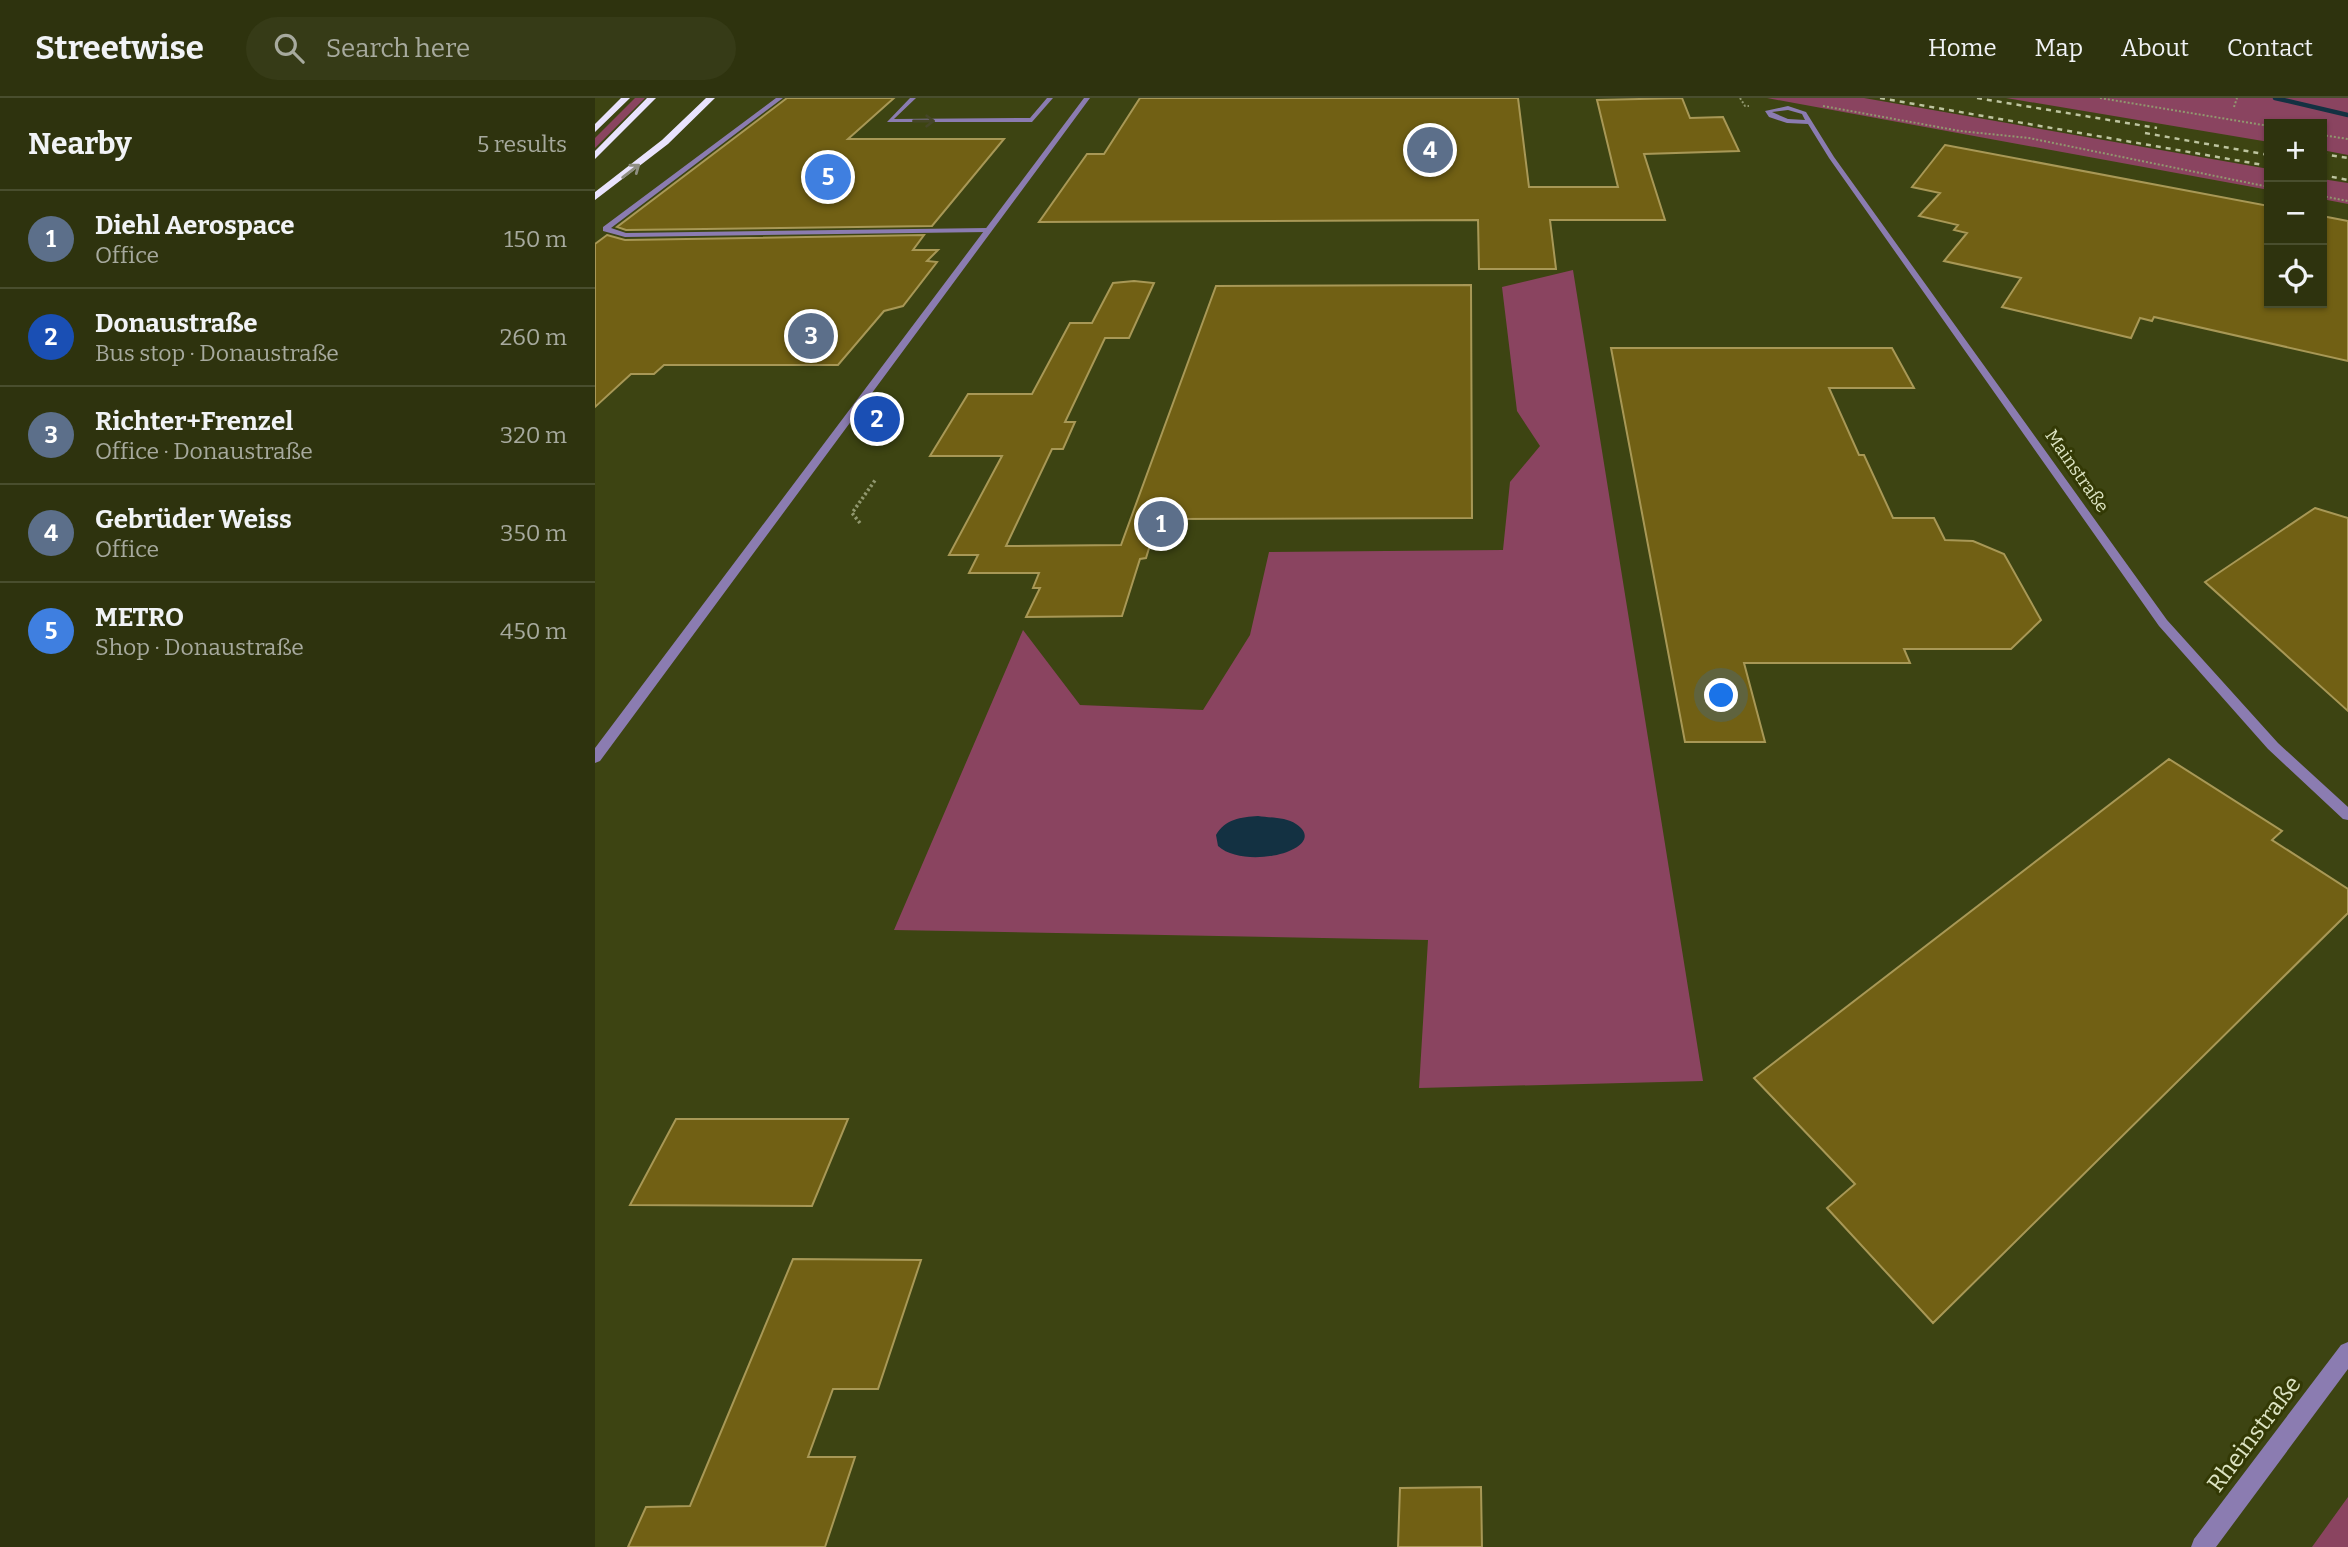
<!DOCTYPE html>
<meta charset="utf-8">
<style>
:root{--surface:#2e330e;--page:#363b17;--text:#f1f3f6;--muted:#a7aa9e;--line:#494e2e;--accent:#95b2f1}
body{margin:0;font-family:Bitter,serif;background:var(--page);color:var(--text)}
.controls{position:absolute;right:21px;top:21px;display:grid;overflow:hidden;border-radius:0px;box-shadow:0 2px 5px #0004}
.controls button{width:63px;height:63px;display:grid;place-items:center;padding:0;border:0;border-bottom:2px solid var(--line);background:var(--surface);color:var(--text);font:35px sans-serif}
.you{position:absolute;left:1127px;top:598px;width:24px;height:24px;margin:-18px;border:5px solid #fff;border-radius:50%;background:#1a73e8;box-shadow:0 0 0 10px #1a73e833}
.badge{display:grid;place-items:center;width:46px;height:46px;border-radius:50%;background:var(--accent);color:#fff;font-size:23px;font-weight:700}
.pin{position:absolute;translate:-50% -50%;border:4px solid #fff;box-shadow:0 2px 7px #0006}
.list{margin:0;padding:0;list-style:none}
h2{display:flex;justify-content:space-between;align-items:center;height:91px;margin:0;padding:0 28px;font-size:30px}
h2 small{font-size:23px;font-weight:400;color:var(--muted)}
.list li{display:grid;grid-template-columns:46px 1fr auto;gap:21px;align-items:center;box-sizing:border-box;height:98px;padding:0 28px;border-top:2px solid var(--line)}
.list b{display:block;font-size:26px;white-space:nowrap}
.list p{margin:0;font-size:23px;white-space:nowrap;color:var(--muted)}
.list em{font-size:23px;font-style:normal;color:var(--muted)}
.icon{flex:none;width:38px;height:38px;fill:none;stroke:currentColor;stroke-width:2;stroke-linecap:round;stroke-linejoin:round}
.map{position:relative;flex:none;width:1753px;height:1449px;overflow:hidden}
header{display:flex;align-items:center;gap:42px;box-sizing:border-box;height:98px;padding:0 35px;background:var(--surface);border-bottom:2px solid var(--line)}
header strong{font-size:33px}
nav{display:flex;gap:38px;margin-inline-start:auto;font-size:24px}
.search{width:490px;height:63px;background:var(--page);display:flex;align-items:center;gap:18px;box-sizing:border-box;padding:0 24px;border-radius:38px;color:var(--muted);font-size:26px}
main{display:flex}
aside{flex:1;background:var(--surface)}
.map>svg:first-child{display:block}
.green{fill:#8a4460}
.water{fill:#133142}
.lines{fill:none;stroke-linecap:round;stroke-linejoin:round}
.stream{stroke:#133142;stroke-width:4.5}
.building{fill:#716014;stroke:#a89856;stroke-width:2}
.path-far1{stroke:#91986f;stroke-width:2;stroke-dasharray:2 2;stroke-linecap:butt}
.path{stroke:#91986f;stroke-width:3.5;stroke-dasharray:2.5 2.5;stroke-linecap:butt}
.lane{fill:#8b7cb1;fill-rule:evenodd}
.street{fill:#8b7cb1;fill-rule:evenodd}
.highway{fill:#e9e3fd;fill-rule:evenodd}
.rail{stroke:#bdc49f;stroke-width:2.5;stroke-dasharray:5 5;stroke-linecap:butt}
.oneway{stroke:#454627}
.oneway2{stroke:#8e8e81}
.labels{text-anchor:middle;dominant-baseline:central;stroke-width:6;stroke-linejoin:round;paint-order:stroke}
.far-street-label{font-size:18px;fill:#dde4c3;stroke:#333905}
.near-street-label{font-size:24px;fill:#dde4c3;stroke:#333905}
</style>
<header>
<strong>Streetwise</strong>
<div class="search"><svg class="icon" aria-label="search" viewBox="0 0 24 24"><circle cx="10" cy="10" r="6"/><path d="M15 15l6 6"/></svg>Search here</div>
<nav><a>Home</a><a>Map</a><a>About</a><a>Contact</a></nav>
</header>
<main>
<aside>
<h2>Nearby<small>5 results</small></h2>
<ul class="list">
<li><span class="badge" style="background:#5c6f8a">1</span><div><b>Diehl Aerospace</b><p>Office</p></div><em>150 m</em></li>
<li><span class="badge" style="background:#1a4fb4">2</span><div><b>Donaustraße</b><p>Bus stop · Donaustraße</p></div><em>260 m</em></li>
<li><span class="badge" style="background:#5c6f8a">3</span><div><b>Richter+Frenzel</b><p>Office · Donaustraße</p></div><em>320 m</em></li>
<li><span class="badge" style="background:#5c6f8a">4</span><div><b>Gebrüder Weiss</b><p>Office</p></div><em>350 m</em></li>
<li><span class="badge" style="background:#3f7fe0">5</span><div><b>METRO</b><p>Shop · Donaustraße</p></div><em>450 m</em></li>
</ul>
</aside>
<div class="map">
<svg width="1753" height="1449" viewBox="0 0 1753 1449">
<rect width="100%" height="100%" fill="#3d4412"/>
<!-- green -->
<path class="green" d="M40 0H50L0 50V40Z
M1172 0H1269L1674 71V92Z
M1411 0H1753V57L1727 52V26H1674V44Z
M1727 81 1753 85V106L1727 101Z
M978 172 1108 983 824 990 833 842 299 832 428 532 485 607 608 612 655 537 674 454 908 452 915 384 945 348 922 313 907 189Z
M1753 1399V1449H1717Z"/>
<!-- water -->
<path class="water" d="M663 718C675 720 691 719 701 726 737 750 652 774 623 748L621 737C630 721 646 719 663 718Z"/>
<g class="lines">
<!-- stream -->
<path class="stream" d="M1680 0 1753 17"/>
</g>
<!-- building -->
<path class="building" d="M192 0H299L253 41H409L337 128 31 132 22 129Z
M545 0H923L934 89H1023L1002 2 1087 0 1095 20 1128 19 1144 53 1049 56 1070 122H955L961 171H884L883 122 444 124 492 56H509Z
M1350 47 1674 108V205H1727V118L1753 123V263L1559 219 1557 223 1545 220 1536 240 1407 209 1426 180 1349 163 1372 135 1359 132 1363 127 1324 118 1345 95 1317 89Z
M12 137 30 142 329 137 318 152H343L332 163 342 164 308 208 289 213 243 267H69L59 276H36L0 309V146Z
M539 183 559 185 534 240H510L470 324H480L468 351H457L411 448 526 447 621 188 876 187 877 420 563 421 551 460 545 461 527 518 431 519 445 490H438L444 475H374L383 457H354L407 358H335L373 296H437L475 225H497L518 185Z
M1016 250H1297L1319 290H1234L1264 357H1269L1298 420H1339L1350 442 1378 443 1409 456 1446 522 1416 551H1309L1315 565H1149L1170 644H1090Z
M1720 410 1753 420V613L1610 484Z
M1574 661 1687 733 1677 742 1753 791V815L1338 1225 1232 1110 1260 1086 1159 980Z
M81 1021H253L217 1108 35 1107Z
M198 1161 326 1162 283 1291H238L213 1359H260L230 1449H33L51 1409 95 1408Z
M886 1389 887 1449H803L805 1390Z"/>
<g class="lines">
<!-- path-far1 -->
<path class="path-far1" d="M1145 0 1150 8H1154
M1505 0 1674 28
M1228 8 1365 33 1434 40 1674 89
M1639 9 1642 0
M1727 37 1753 41
M1727 98 1753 103"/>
<!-- path -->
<path class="path" d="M265 425 257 415 281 381"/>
<!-- lane -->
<path class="lane" d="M181 0H188L16 130 31 135 393 130 397 132 393 134 30 139 8 133V129Z
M315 0H321L299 21 435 20 452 0H458L437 24H292Z"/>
<!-- street -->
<path class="street" d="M489 0H495L5 663 0 665V650Z
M1193 8 1211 14 1239 59 1572 522 1683 645 1753 709V722L1748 721 1673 651 1564 528 1234 60 1213 26 1192 25 1174 19 1170 13ZM1193 12 1207 16 1210 22 1193 21 1177 14Z
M1753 1244V1271L1621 1449H1596L1599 1441 1746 1247Z"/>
<!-- highway -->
<path class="highway" d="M26 0H35L0 34V26Z
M52 0H61L0 61V53Z
M111 0H120L73 46 0 102V94L67 42Z"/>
<!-- rail -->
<path class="rail" d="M1285 0 1674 68
M1382 0 1562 30
M1550 35 1674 57
M1727 56 1753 60
M1727 77 1753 82"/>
</g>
<!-- one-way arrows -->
<defs><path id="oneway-shaft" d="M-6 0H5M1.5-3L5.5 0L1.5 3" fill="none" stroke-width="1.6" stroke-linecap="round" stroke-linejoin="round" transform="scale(1.75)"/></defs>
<use class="oneway" href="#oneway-shaft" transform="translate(329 23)"/>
<use class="oneway2" href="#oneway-shaft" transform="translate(36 73) rotate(-37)"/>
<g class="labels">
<!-- far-street labels -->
<g class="far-street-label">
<text transform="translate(1482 373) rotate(55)">Mainstraße</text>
</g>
<!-- near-street labels -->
<g class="near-street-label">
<text transform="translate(1659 1336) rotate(-53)">Rheinstraße</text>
</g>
</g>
</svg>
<div class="controls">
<button>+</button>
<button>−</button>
<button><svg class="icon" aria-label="locate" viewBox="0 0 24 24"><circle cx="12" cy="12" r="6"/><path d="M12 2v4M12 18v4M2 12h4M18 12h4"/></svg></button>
</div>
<div class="you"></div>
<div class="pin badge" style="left:566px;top:426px;background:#5c6f8a">1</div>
<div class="pin badge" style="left:282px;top:321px;background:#1a4fb4">2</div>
<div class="pin badge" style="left:216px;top:238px;background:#5c6f8a">3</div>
<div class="pin badge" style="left:835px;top:52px;background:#5c6f8a">4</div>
<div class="pin badge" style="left:233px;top:79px;background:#3f7fe0">5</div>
</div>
</main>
